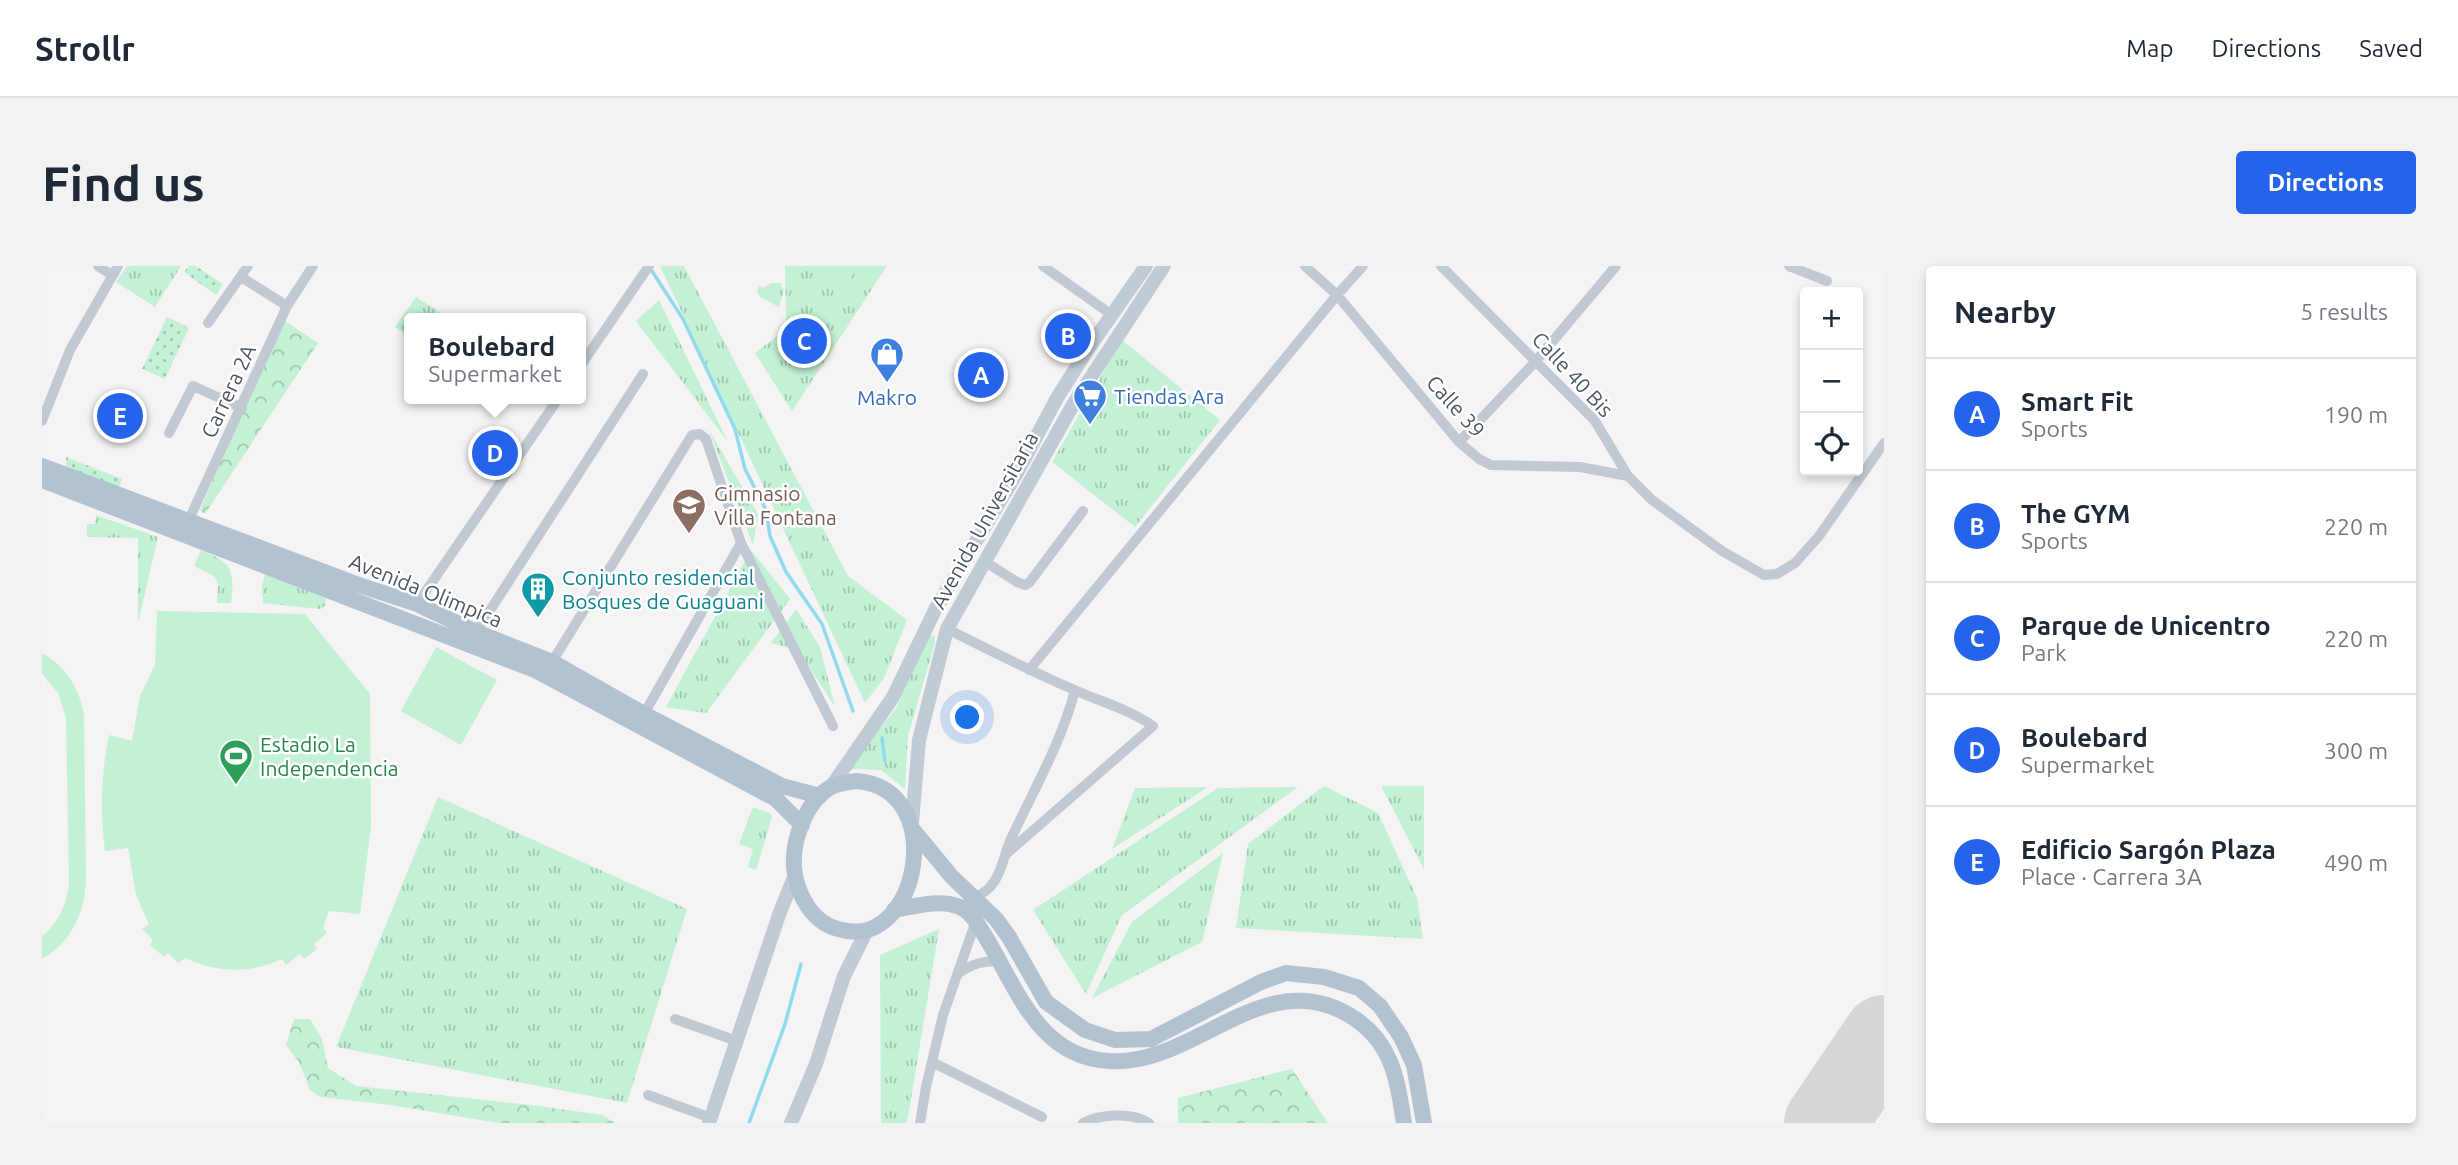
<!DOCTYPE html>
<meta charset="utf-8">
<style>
:root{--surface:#fff;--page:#f2f2f3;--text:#1f2937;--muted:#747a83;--line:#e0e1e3;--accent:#2563eb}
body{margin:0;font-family:Ubuntu,sans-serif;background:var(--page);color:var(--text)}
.controls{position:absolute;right:21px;top:21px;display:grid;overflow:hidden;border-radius:7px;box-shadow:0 4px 10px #0003}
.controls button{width:63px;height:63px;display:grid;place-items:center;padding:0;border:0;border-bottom:2px solid var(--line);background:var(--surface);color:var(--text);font:35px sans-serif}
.you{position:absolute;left:926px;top:452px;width:24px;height:24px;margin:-18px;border:5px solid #fff;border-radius:50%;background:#1a73e8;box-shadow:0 0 0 10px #1a73e833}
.badge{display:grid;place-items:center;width:46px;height:46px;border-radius:50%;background:var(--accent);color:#fff;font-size:23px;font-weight:700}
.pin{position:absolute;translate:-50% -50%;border:4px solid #fff;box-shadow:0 2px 7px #0006}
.popup{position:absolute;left:362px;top:47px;width:182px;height:91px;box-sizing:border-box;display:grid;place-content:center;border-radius:7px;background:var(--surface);filter:drop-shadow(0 2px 5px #0005);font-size:23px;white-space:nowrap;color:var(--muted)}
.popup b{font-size:26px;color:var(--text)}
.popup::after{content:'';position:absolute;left:50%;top:100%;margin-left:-14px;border:14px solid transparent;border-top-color:var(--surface)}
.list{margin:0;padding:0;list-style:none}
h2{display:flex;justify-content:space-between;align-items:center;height:91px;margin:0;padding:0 28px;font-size:30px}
h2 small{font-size:23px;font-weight:400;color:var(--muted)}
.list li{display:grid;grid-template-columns:46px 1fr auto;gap:21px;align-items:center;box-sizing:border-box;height:112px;padding:0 28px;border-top:2px solid var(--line)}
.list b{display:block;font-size:26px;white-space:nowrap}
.list p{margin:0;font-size:23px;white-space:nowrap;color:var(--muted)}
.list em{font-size:23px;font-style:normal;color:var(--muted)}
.icon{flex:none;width:38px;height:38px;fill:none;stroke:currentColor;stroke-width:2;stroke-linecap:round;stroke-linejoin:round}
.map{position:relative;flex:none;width:1842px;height:857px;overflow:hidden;border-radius:7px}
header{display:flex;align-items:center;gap:42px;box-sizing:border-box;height:98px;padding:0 35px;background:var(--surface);border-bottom:2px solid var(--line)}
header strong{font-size:33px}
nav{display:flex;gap:38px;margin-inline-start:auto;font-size:24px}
.intro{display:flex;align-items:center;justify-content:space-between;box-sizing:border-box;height:168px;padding:0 42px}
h1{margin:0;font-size:49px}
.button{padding:18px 32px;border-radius:7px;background:var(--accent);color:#fff;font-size:24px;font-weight:700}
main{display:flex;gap:42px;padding:0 42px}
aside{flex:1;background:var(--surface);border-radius:7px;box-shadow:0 4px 10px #0003}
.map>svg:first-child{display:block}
.grass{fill:url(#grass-tufts)}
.forest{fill:url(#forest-crowns)}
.garden{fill:url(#garden-dots)}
.pitch{fill:#c3f1d5}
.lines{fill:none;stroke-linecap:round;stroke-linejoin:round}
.stream{stroke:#90daee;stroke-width:3.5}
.runway{stroke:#d5d6d8;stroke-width:82}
.street{stroke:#c1cad2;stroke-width:10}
.secondary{stroke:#c1cbd6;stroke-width:14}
.primary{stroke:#b3c2d1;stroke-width:16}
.labels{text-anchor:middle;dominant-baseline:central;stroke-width:5;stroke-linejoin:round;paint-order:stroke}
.street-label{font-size:21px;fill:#4a5661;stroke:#fff}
.shop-label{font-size:21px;fill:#366cbe;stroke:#fff;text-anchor:start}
.education-label{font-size:21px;fill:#785e54;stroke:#fff;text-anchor:start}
.culture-label{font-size:21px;fill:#0d838f;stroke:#fff;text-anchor:start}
.leisure-label{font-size:21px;fill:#27864d;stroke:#fff;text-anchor:start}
</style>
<header>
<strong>Strollr</strong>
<nav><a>Map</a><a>Directions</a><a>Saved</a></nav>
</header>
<div class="intro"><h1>Find us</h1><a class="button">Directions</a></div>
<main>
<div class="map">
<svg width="1842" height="857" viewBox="0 0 1842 857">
<defs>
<pattern id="grass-tufts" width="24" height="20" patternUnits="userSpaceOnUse" patternTransform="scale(1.75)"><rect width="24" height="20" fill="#c3f1d5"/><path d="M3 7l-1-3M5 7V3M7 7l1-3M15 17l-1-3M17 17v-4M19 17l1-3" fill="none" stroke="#a0c6b0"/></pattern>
<pattern id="forest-crowns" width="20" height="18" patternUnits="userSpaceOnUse" patternTransform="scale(1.75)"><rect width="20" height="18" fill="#c3f1d5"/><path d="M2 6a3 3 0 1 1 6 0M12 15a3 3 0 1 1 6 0" fill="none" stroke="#a0c6b0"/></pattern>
<pattern id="garden-dots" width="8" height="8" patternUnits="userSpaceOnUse" patternTransform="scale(1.75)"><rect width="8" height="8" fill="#c3f1d5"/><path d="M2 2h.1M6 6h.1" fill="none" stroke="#a0c6b0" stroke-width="1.8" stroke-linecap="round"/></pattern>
</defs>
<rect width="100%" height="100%" fill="#f5f3f3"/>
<!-- grass -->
<path class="grass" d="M85 0H139L113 41 74 16Z
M618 0H642L806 310 865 354 842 412 823 437Z
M743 0H845L750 145 713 87 744 63Z
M729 17H738L742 24 737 41 718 31 715 26 717 20 721 22Z
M374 31 407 52H367V71L353 61Z
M617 34 686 176 594 55Z
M1080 74 1178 154 1093 261 1010 196Z
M667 164 716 248 711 279Z
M54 249 116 271 96 357V272L45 271V258H53Z
M159 284C190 296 193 305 189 337H175L176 318 173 311 152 300Z
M709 284 748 333 664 447 624 441Z
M223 307 280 330 284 333 283 340 278 343 221 337 220 321Z
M754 343 778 381 793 441 757 385 729 377Z
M888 369 893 370V377L866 470 863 523 839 504 806 503 855 441 882 374Z
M1282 520 1336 547 1375 632 1381 673 1194 662 1206 578Z
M1339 520H1382V603Z
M1166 521 1070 583 1093 522Z
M1256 521 1080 649 1044 728 991 644 1176 522Z
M396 531 645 643 585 837 294 781Z
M711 541 728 547 730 551 714 604 706 601 711 583 697 578Z
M1181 587 1160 676 1050 732 1090 656Z
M897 663 865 857H839L838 689Z"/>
<!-- forest -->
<path class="forest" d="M240 53 276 77 163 248 158 244Z
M252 753H268L280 773 286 802 314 820 497 840 560 849 573 857H457L349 839 278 831 268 824 257 796 244 779Z
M1250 803 1286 857H1136V832Z"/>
<!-- garden -->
<path class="garden" d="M147 0H154L181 18 174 29 142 6Z
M125 51 147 62 123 113 100 103Z
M24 191 80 213 76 223 24 203Z"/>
<!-- pitch -->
<path class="pitch" d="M783 0H817L802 22 778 7Z
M115 345 263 348 328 428 329 560 318 648 287 645 281 662 285 667 272 678 275 683 262 693 258 688 244 699 240 693C207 708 176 707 143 692L136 697 126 687 122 691 108 679 111 674 100 663 107 658 94 629 86 582 63 585C58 545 59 508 67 469L90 475 98 430 113 399Z
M394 381 455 414 419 479 359 445Z
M0 387C24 400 37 422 42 448L44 613C43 646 30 676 0 693V668L1 670C17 655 24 640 27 618L24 452 16 427 0 408Z"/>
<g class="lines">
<!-- stream -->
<path class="stream" d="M608 2 641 53 693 163 703 203 724 244 728 270 744 306 780 358 811 445
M840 472 843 495
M707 857 743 758 759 698"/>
<!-- runway -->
<path class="runway" d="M1783 857 1842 770"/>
<!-- street -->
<path class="street" d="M56 0 70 9
M1001 0 1070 49
M1263 0 1295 29 1417 176 1437 193 1449 199 1538 201 1586 210
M1399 0 1553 155 1586 210 1610 234 1680 285 1722 309 1735 308 1753 297 1777 270 1842 177
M1747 0 1785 15
M199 11 245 40
M166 57 206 0
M539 99 607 0
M0 155 28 84 76 0
M127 167 151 120 200 142
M1417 176 1494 95 1574 0
M145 258 245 40 271 0
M942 295 975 316 983 319 987 317 1041 245
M375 338 516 133
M905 363C946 383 986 404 1028 422 1056 435 1085 442 1111 460L963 589
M434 366 601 108
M510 396 650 169 658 168 664 173 699 277 791 460
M987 404 1295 29 1321 0
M602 448 699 277
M932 633C937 629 945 625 949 620 960 607 962 589 968 575 991 525 1019 478 1033 424
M917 707C931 697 942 695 959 695
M633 753 695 775
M890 796 1000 851
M606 829 669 852
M878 857 884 821 901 749 934 655
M1041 857C1058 848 1090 846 1107 857"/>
<!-- secondary -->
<path class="secondary" d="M789 521 851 431 894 342 975 207 1015 132 1046 83 1104 0
M870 557 877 474 905 363 1032 137 1122 0
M667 857 738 646 753 609
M749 857 774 798 802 710 825 664"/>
<!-- primary -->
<path class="primary" d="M0 200 314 318 375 338 434 366 510 396 602 448 740 520 778 530
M0 214 493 404 734 533 760 559
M815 515C908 523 876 684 800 664 785 661 775 654 766 641 758 629 753 615 752 601 750 574 764 535 789 521 796 517 807 516 815 515Z
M872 565 910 611 954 653 967 671 1004 736 1043 764 1073 774 1109 773 1219 716 1244 707 1282 711 1317 722 1338 740 1359 771 1372 799 1382 857
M852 644C871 641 895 633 915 640 929 644 936 659 943 670 975 722 996 791 1067 795 1152 801 1220 698 1307 749 1350 774 1355 812 1362 857"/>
</g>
<!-- icons -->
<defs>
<g id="shop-pin" transform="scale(1.75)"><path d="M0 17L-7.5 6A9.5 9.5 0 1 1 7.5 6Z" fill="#3f7fe0" stroke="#fff"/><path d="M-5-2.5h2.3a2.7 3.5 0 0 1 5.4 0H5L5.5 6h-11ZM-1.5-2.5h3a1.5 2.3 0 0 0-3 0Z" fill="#fff"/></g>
<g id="supermarket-pin" transform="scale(1.75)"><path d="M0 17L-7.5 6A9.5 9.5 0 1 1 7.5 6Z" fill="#3f7fe0" stroke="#fff"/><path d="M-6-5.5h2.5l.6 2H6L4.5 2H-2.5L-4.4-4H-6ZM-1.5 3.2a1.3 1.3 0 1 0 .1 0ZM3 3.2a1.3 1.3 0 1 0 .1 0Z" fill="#fff"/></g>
<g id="school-pin" transform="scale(1.75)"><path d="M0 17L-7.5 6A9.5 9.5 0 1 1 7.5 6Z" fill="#8d6e63" stroke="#fff"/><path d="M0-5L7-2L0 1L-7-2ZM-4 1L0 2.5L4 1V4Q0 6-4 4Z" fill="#fff"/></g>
<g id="building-pin" transform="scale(1.75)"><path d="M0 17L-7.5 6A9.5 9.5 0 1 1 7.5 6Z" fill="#0f9aa8" stroke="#fff"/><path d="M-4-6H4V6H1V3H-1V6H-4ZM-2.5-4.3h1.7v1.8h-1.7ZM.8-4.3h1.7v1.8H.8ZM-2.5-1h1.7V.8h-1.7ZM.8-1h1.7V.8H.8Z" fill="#fff"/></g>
<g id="stadium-pin" transform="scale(1.75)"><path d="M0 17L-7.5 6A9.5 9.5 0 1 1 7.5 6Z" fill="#2e9e5b" stroke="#fff"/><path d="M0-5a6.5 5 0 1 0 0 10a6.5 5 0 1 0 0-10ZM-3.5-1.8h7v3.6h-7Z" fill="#fff"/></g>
</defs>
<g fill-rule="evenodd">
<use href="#shop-pin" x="845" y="88"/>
<use href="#supermarket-pin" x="1048" y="130"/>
<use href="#school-pin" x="647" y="239"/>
<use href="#building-pin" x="496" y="323"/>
<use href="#stadium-pin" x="194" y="490"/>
</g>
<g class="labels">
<!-- street labels -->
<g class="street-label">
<text transform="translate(1531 108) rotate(47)">Calle 40 Bis</text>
<text transform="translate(186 125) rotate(-65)">Carrera 2A</text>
<text transform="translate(1414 140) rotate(48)">Calle 39</text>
<text transform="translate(942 254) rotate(-61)">Avenida Universitaria</text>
<text transform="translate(384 324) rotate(22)">Avenida Olimpica</text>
</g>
<!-- shop labels -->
<g class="shop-label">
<text x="1072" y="130">Tiendas Ara</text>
<text x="845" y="131" text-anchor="middle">Makro</text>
</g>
<!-- education labels -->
<g class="education-label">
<text x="672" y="227">Gimnasio<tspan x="672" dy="24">Villa Fontana</tspan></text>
</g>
<!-- culture labels -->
<g class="culture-label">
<text x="520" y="311">Conjunto residencial<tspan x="520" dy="24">Bosques de Guaguani</tspan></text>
</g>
<!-- leisure labels -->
<g class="leisure-label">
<text x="218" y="478">Estadio La<tspan x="218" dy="24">Independencia</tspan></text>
</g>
</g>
</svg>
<div class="controls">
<button>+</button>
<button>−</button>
<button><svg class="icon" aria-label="locate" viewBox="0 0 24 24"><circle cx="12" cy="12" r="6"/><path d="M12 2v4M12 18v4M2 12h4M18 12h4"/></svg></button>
</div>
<div class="you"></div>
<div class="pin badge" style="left:939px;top:109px">A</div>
<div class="pin badge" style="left:1026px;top:70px">B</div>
<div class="pin badge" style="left:762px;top:75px">C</div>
<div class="pin badge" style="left:453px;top:187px">D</div>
<div class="popup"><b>Boulebard</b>Supermarket</div>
<div class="pin badge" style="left:78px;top:150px">E</div>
</div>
<aside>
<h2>Nearby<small>5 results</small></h2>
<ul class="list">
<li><span class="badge">A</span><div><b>Smart Fit</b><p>Sports</p></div><em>190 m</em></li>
<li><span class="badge">B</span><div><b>The GYM</b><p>Sports</p></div><em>220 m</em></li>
<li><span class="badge">C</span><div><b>Parque de Unicentro</b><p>Park</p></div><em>220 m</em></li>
<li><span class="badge">D</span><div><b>Boulebard</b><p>Supermarket</p></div><em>300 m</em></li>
<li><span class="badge">E</span><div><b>Edificio Sargón Plaza</b><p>Place · Carrera 3A</p></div><em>490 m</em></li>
</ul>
</aside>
</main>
